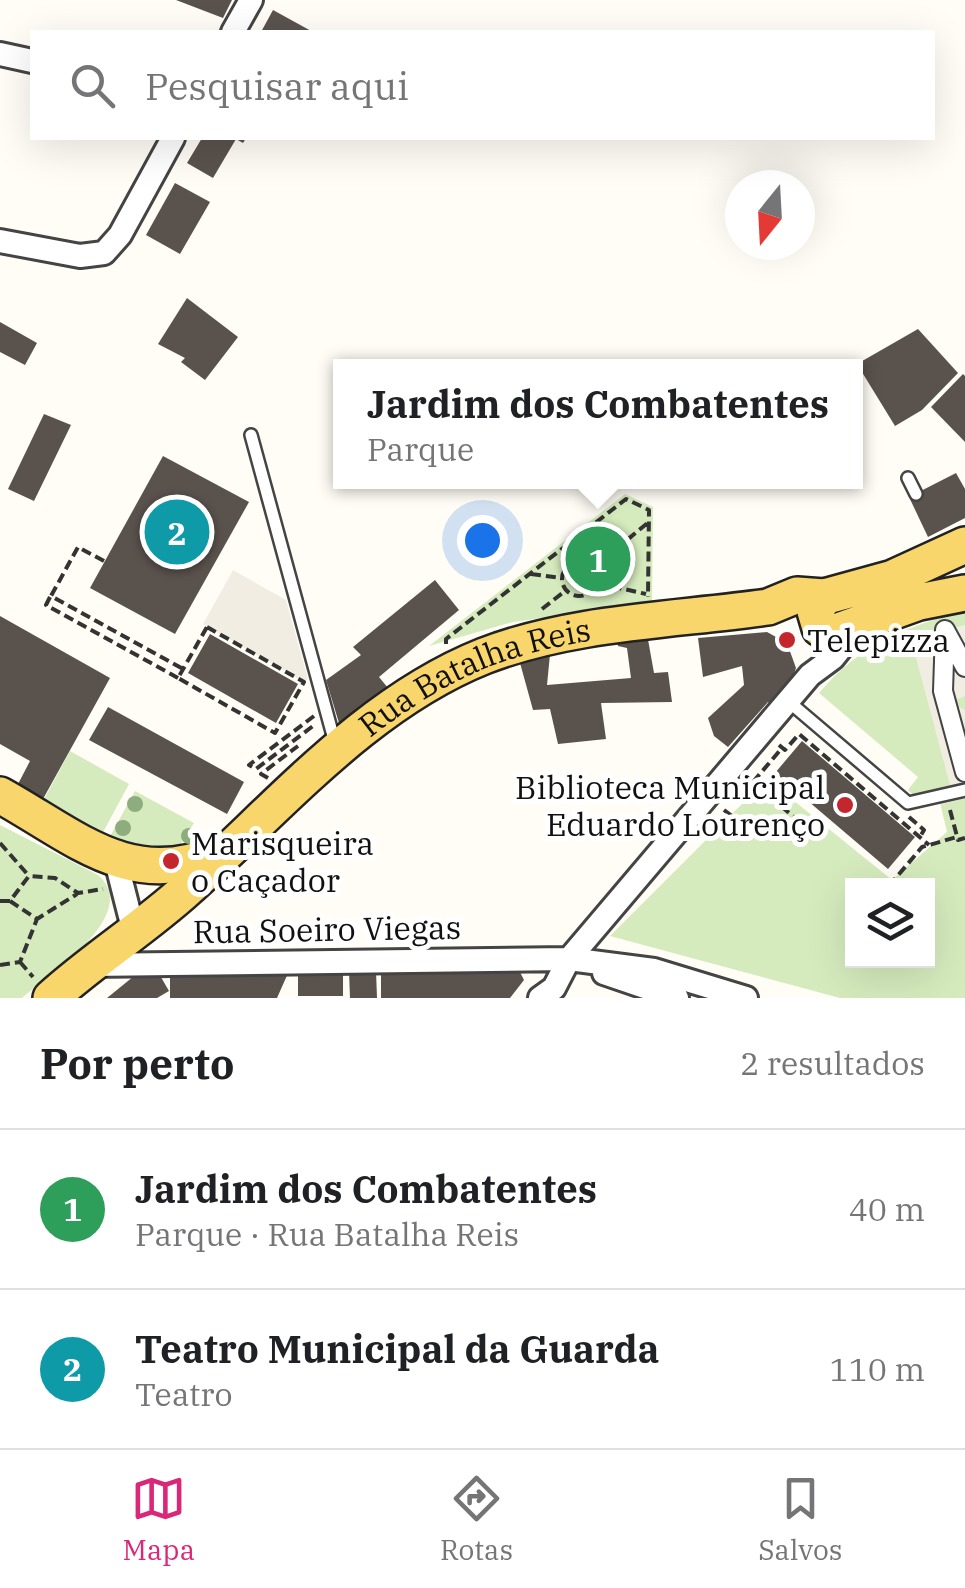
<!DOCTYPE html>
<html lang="pt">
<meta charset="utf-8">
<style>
:root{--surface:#fff;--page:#f6f6f6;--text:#202124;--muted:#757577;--line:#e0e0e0;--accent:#db2777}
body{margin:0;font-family:"IBM Plex Serif",serif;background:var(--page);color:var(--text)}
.controls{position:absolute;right:30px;bottom:30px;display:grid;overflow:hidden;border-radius:0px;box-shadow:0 10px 40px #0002}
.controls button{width:90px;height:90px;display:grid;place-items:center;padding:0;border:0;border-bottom:2px solid var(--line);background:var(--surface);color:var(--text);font:50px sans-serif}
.compass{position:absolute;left:725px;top:170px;width:90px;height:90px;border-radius:50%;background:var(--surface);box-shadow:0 10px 40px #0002;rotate:198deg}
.you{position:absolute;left:482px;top:540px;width:35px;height:35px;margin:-25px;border:8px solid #fff;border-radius:50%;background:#1a73e8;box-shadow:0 0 0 15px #1a73e833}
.badge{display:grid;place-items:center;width:65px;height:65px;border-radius:50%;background:var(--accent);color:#fff;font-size:32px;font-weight:700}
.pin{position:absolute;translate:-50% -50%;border:5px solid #fff;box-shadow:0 2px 10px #0006}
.popup{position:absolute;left:333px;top:359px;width:530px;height:130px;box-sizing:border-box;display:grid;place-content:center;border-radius:0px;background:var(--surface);filter:drop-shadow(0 2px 8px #0005);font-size:32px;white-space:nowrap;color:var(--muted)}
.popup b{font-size:38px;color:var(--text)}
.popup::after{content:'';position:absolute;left:50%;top:100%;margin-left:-20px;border:20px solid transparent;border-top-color:var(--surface)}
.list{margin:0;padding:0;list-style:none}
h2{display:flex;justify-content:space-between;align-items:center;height:130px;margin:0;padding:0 40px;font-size:42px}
h2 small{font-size:32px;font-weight:400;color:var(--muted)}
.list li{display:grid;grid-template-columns:65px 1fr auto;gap:30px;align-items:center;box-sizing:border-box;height:160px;padding:0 40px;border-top:2px solid var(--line)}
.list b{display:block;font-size:38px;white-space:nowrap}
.list p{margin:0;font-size:32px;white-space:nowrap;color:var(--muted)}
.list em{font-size:32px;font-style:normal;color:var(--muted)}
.icon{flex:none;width:55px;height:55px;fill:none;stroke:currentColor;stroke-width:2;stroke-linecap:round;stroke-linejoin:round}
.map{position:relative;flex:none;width:965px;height:998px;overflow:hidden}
.search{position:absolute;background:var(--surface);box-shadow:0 10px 40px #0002;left:30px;right:30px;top:30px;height:110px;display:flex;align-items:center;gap:25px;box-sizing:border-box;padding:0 35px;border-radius:0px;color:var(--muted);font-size:38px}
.sheet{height:450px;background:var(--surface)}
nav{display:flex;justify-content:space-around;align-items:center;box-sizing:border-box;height:140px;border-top:2px solid var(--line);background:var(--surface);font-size:28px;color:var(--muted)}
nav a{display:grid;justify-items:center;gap:5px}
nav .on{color:var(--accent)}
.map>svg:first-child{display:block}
.green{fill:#d5ebbd;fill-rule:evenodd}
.plaza{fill:#f1ede2}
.building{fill:#5a524d}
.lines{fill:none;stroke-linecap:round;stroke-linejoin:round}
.service-casing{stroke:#444;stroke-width:16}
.pedestrian-casing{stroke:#444;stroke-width:22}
.minor-casing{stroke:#444;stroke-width:28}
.primary-casing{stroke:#222;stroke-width:40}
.path{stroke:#333;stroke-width:4;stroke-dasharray:10 5;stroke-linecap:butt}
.service{stroke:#fff;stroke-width:11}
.pedestrian{stroke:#fff;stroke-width:18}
.minor{stroke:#fff;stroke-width:22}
.primary{stroke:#f9d66b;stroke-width:35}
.tree{fill:#8dad7f}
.poi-dot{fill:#c4262e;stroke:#fff;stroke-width:4}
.labels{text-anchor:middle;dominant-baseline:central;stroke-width:10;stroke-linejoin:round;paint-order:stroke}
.poi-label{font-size:32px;fill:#111;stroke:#fff;text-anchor:start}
.street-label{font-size:32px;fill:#111;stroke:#fff}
</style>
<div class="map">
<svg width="965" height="998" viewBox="0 0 965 998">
<rect width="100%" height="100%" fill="#fffdf5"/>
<!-- green -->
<path class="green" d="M625 494 653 507 652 603 513 622 429 646Z
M965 611V998H840L610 936 767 779 892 880 947 832 937 790 913 795 908 790 918 777 819 693C861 644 904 627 965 611ZM852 886H928V961H852Z
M70 751 129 784 101 836 42 803Z
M135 791 194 823 173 856 108 840Z
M0 825 98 875C143 914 48 976 22 998H0Z"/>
<!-- plaza -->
<path class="plaza" d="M233 570 286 600 308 679 304 682 203 624Z
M965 625V696L956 700V705L965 710V798L941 805 937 789 950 785 911 639Z"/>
<!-- building -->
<path class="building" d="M176 0H232L223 18Z
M273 10 313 32H261Z
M202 138H246L243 143 236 139 213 178 187 163Z
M175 183 210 202 180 254 146 235Z
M187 298 238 337 205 380 181 362 185 358 158 344Z
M0 322 37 343 25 365 0 352Z
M918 329 958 373 922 410 895 426 857 364Z
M963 374 965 376V442L931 407Z
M44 414 71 425 34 501 8 489Z
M163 456 249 502 175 634 90 588Z
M956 473 965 489V518L928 537 909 497Z
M435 580 459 610 379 677 388 688 339 723 326 680 361 655 353 647Z
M0 616 110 678 43 799 17 786 30 761 0 744Z
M767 632 787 643 796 668 790 685 772 705 768 702 728 747 714 736 708 718 744 685 742 666 703 677 698 638Z
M210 634 298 684 276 723 188 673Z
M647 634 654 673 668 672 672 702 601 703 606 739 558 744 550 709 533 710 517 652 551 644 547 685 631 678 627 648 618 646 616 635Z
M108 707 244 782 227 814 89 740Z
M802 741 915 837 888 869 775 773Z
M381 970H519L524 980 510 998H381Z
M289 971 277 998H170V972Z
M298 971H343V996H298Z
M349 971H376L377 998H350Z
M139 972H158L169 991 157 998H107Z"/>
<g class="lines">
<!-- service casing -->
<g class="service-casing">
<path id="service" d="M251 435 335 743
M908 478 916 494
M788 701 908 803 965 790"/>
</g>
<!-- pedestrian casing -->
<g class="pedestrian-casing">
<path id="pedestrian" d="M965 667 945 630 943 691 965 772"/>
</g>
<!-- minor casing -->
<g class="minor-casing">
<path id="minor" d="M233 32 251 0
M0 54 32 61
M0 241 80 256 104 253 120 235 173 138
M116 861 134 932
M89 965 569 959 654 970 746 998
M604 973 677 998
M540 998 554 988 569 959 810 675 833 658 857 628"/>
</g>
<!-- primary casing -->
<g class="primary-casing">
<g id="primary">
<path d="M965 545 893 578 824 597 815 611 820 628 833 633 919 602 965 593"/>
<path d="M0 795C74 836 129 890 216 854"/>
<path id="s1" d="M51 998C94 959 144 928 187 889 279 807 366 703 484 656 571 622 676 620 768 607L797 595 824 597"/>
</g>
</g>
<!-- path -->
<path class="path" d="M104 561 78 547 51 596 183 669
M562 579a17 17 0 1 1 34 0a17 17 0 1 1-34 0Z
M580 562 585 532
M593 568 650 521
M531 574 561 578
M597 583 646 594
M50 597 46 605 178 678
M542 609 565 591
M207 627 304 682 275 733 178 678Z
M446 644V639L626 499 649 510 648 597
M314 716 249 765 256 769 313 726 314 729
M779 745 785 750 799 734 929 845
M747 777 801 823
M268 778 261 774 298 746
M753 782 782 748
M724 810 737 820
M950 810 958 840 965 838
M909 817 924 830 921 835
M0 843 29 876
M889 886 922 847 957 837
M0 901H10L29 876 55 878 78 893 103 889
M10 901 37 919 77 894
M20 962 33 977
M0 965 20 962 37 919"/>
<!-- service -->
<use href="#service" class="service"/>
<!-- pedestrian -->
<use href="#pedestrian" class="pedestrian"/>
<!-- minor -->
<use href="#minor" class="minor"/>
<!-- primary -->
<use href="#primary" class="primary"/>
</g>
<!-- trees -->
<g class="tree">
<circle cx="135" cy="804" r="8"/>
<circle cx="123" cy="828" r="8"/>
<circle cx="189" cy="836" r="8"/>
</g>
<!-- markers -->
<g class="poi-dot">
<circle cx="787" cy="640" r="10"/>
<circle cx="845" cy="805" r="10"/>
<circle cx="171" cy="861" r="10"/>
</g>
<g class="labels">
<!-- poi labels -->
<g class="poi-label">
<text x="807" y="640">Telepizza</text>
<text x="825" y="787" text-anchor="end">Biblioteca Municipal<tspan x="825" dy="37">Eduardo Lourenço</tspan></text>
<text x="191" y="843">Marisqueira<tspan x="191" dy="37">o Caçador</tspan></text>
</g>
<!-- street labels -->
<g class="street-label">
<text stroke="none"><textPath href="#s1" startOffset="538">Rua Batalha Reis</textPath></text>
<text transform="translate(327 929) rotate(-1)">Rua Soeiro Viegas</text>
</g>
</g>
</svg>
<div class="controls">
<button><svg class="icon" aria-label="layers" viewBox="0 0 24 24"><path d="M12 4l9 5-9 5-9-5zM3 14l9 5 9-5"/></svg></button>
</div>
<svg class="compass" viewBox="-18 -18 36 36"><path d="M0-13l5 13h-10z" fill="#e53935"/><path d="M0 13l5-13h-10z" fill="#757577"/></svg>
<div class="you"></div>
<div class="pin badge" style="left:598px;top:559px;background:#2e9e5b">1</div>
<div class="popup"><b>Jardim dos Combatentes</b>Parque</div>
<div class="pin badge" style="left:177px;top:532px;background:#0f9aa8">2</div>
<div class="search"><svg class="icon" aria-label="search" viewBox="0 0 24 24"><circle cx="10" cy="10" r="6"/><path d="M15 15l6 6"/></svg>Pesquisar aqui</div>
</div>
<section class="sheet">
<h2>Por perto<small>2 resultados</small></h2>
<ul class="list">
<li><span class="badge" style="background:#2e9e5b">1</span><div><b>Jardim dos Combatentes</b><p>Parque · Rua Batalha Reis</p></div><em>40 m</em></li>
<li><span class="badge" style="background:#0f9aa8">2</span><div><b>Teatro Municipal da Guarda</b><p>Teatro</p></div><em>110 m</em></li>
</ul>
</section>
<nav>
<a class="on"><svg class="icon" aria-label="map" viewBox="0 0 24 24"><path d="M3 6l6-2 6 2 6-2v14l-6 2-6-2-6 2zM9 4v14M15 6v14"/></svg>Mapa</a>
<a><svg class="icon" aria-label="directions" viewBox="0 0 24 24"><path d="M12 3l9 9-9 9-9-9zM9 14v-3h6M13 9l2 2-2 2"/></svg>Rotas</a>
<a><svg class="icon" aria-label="saved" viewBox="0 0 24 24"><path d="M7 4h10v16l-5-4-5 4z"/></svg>Salvos</a>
</nav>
